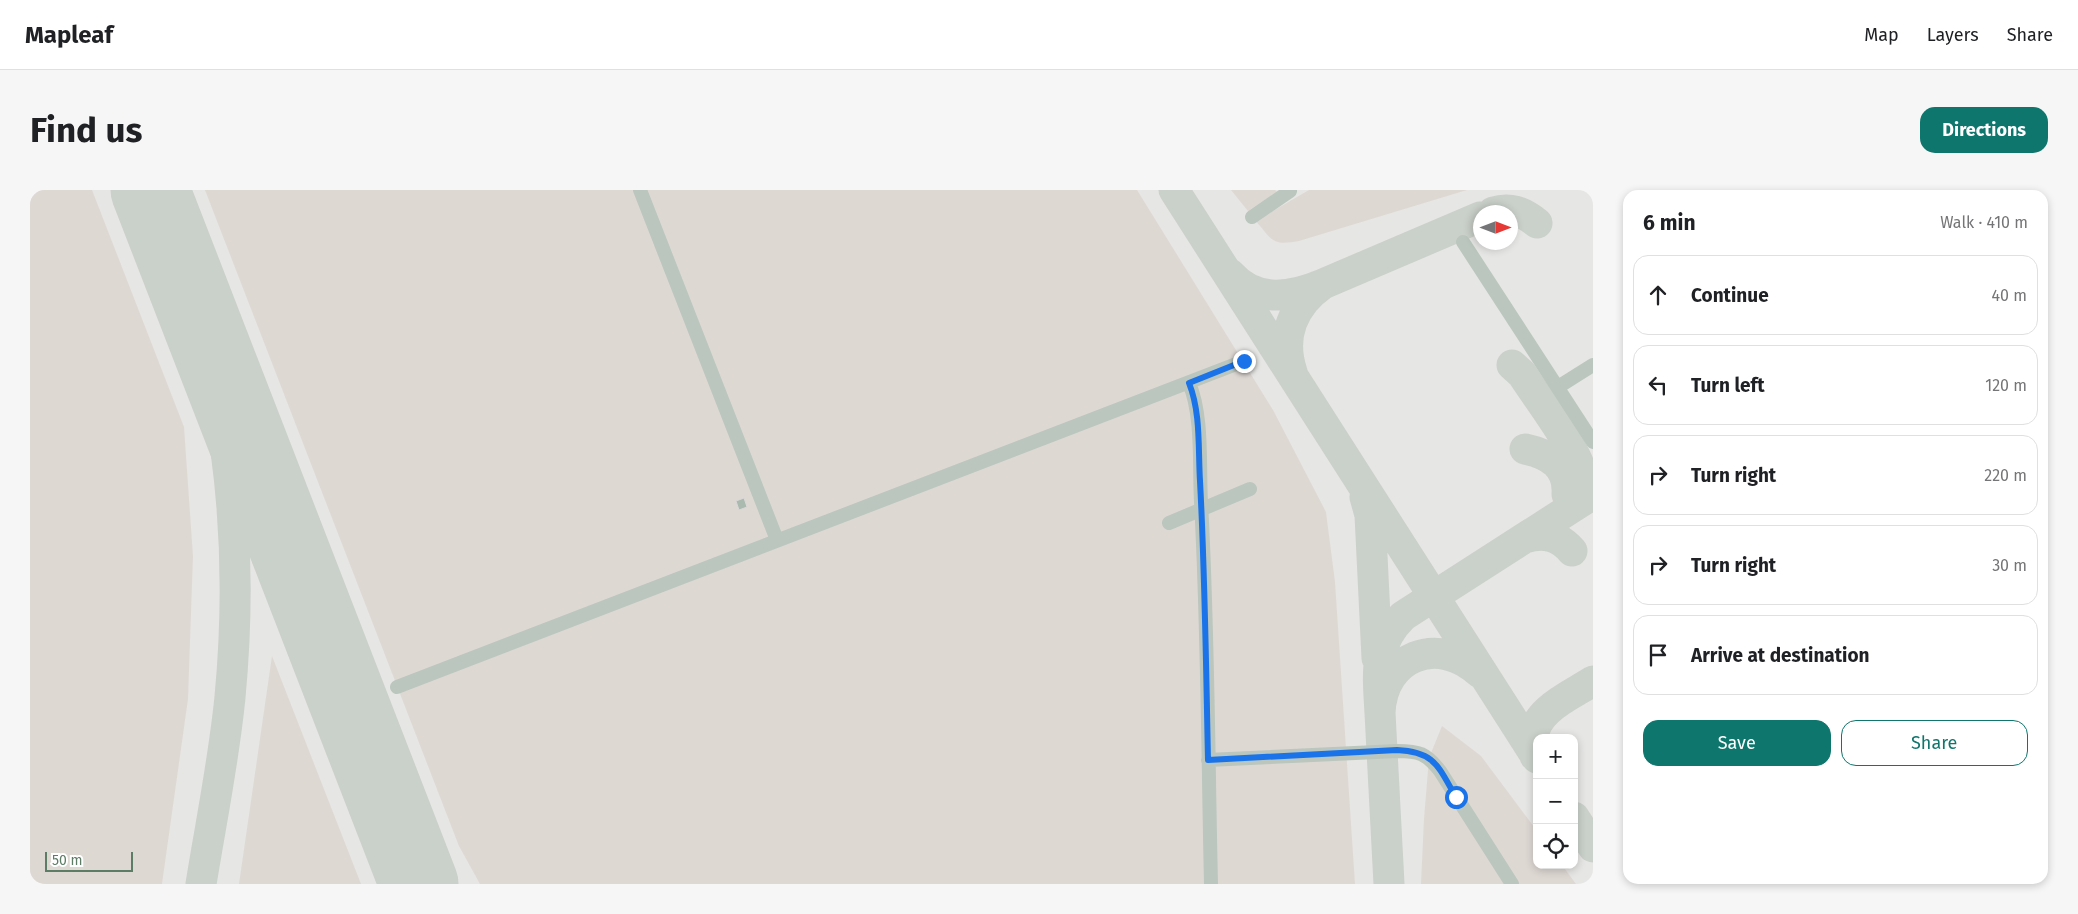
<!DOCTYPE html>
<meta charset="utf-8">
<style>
:root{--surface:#fff;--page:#f6f6f6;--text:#202124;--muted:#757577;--line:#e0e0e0;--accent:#0f766e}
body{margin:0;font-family:"Fira Sans",sans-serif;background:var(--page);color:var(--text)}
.controls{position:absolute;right:15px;bottom:15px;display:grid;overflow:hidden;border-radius:10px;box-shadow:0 2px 8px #0003}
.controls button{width:45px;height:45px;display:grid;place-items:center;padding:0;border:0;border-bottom:1px solid var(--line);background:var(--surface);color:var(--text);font:25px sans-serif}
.compass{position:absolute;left:1443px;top:15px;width:45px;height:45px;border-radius:50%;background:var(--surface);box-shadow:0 2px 8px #0003;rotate:90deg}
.scale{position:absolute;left:15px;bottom:12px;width:88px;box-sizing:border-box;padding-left:5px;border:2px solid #5c7c65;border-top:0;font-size:14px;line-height:18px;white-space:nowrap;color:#5c7c65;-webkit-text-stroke:4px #fff;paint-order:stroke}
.stop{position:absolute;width:15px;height:15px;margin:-11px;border:4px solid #1a73e8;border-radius:50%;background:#fff}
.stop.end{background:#1a73e8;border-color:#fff;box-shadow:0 1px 5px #0008}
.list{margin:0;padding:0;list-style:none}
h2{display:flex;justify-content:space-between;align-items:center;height:65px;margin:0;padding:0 20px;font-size:21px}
h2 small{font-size:16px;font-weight:400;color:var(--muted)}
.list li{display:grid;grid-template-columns:32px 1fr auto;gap:15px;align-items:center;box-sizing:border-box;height:80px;margin:0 10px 10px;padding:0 10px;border:1px solid var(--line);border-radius:15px}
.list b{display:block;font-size:19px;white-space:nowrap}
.list em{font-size:16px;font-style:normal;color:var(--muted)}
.actions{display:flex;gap:10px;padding:15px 20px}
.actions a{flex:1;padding:11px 0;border:1px solid var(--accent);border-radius:15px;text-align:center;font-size:18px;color:var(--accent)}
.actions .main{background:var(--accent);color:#fff}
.icon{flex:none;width:28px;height:28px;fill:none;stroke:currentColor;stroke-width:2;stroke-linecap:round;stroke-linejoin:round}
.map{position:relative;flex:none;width:1563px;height:694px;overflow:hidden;border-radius:15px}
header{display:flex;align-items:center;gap:30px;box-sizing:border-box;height:70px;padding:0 25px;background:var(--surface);border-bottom:1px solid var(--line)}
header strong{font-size:24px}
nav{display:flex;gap:28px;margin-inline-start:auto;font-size:18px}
.intro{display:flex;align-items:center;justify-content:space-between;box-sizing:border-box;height:120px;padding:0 30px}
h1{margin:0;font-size:35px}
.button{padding:12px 22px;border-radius:15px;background:var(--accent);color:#fff;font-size:18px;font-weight:700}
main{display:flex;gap:30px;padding:0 30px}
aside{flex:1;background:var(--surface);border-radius:15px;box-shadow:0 2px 8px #0003}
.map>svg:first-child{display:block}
.built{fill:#e6e6e4;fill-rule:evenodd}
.green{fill:#ded8d3}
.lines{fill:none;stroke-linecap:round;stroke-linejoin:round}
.taxiway{stroke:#cad0ca;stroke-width:31}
.runway{stroke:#cad0ca;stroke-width:79}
.building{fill:#abbaae;stroke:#d9d7d7}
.minor{stroke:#bbc6be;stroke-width:14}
.route{stroke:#1a73e8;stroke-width:6}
</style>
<header>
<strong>Mapleaf</strong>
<nav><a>Map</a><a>Layers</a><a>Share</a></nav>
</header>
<div class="intro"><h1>Find us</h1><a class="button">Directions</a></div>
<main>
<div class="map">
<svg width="1563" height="694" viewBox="0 0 1563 694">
<rect width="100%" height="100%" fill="#f8f5f5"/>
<!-- built -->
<path class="built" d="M0 0H1563V694H0ZM1450 22H1480V52H1450ZM1507 548H1544V675H1507Z"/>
<!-- green -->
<path class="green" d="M0 0H62L154 237 163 366 158 509 132 694H0Z
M175 0H1107L1243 220 1296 322 1305 392 1325 694H450L429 656Z
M1201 0H1245L1247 2 1218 21Z
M1279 0H1437L1269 51C1242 56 1242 50 1226 31Z
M242 466 331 694H209Z
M1412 536 1451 566 1507 641V675H1532L1546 694H1391L1394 629 1399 568Z"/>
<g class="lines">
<!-- taxiway -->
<path class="taxiway" d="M1144 0 1507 568
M1463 22C1480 17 1492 21 1507 33
M1200 84C1226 114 1262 107 1293 94 1263 115 1250 146 1262 182
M1293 94 1450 27
M159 99C202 231 213 369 200 507 194 569 181 632 171 694
M1482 175 1492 184 1498 193C1512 214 1553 268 1553 290 1553 302 1547 312 1538 320
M1495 259C1519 264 1539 276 1537 304
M1335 307 1340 325 1347 468
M1495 348C1514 342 1529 346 1542 361
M1350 523C1348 485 1343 455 1373 426L1563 304
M1505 566C1504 561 1503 555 1503 550 1503 520 1542 505 1563 491
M1544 627 1563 657
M372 650 398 694
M1359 694 1350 523C1352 466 1408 444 1450 483"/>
<!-- runway -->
<path class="runway" d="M120 0 389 694"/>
</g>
<!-- building -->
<path class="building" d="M714 308 717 317 709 320 706 311Z"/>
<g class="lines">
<!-- minor -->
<path class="minor" d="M610 0 747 350
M1222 27 1260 1
M1433 52 1563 252
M1159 193C1173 225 1169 276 1171 312 1178 439 1178 567 1181 694
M1528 197 1563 175
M1139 333 1220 299
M367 497 1214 171
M1178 570 1367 561C1389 561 1396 563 1410 581L1482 694"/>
</g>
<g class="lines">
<!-- route -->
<path class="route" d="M1214 171 1159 193C1171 223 1168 259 1170 291 1175 384 1176 477 1178 570L1367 560C1406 562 1408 577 1426 607"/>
</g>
</svg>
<div class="controls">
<button>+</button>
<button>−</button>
<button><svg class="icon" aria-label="locate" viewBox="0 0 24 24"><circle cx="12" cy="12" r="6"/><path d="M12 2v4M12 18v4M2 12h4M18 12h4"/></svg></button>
</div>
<svg class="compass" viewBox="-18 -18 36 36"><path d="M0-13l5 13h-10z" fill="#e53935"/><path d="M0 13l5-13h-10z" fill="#757577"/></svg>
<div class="scale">50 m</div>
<div class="stop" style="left:1426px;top:607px"></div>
<div class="stop end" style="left:1214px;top:171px"></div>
</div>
<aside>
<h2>6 min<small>Walk · 410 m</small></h2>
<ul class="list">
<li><svg class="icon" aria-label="ahead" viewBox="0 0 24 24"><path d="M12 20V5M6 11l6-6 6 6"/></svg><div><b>Continue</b></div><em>40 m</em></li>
<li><svg class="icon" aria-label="left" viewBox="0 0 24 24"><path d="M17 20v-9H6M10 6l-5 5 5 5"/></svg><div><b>Turn left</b></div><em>120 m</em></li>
<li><svg class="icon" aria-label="right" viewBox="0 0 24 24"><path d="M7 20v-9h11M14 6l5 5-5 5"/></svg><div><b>Turn right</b></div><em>220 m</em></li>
<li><svg class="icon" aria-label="right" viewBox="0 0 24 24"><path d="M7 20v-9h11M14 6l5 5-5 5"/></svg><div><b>Turn right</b></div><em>30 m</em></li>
<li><svg class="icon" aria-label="arrive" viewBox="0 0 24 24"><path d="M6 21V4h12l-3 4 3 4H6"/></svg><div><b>Arrive at destination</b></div></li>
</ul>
<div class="actions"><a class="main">Save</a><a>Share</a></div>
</aside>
</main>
